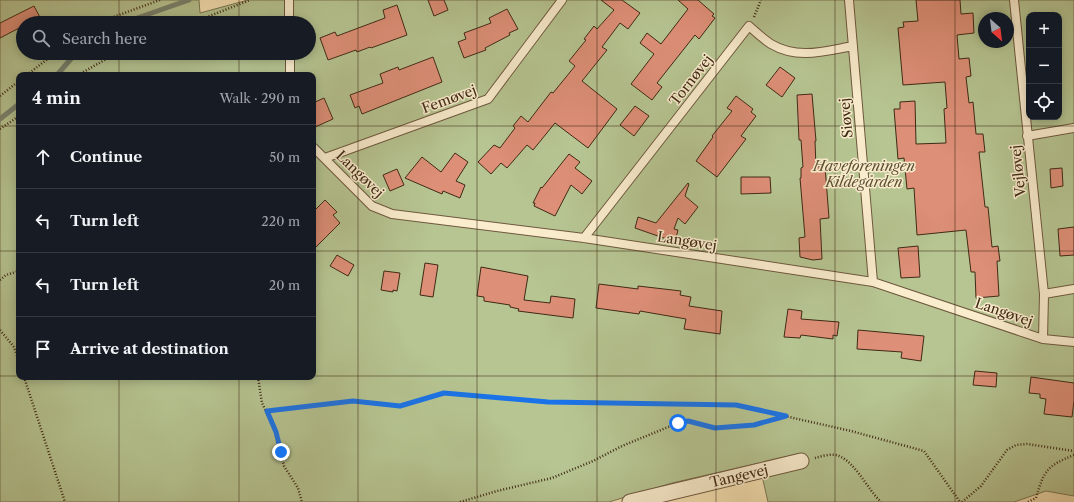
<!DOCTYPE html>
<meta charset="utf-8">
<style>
:root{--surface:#171b24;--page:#20242c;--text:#f1f3f6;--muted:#9ea1a6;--line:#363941}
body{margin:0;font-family:"Libre Caslon Text",serif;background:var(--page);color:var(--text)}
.controls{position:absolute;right:12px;top:12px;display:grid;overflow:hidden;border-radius:8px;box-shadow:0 2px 10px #0003}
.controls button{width:36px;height:36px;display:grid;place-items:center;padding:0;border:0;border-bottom:1px solid var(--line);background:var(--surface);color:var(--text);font:20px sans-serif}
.compass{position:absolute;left:978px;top:12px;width:36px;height:36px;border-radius:50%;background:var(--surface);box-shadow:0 2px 10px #0003;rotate:152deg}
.stop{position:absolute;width:12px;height:12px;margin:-9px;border:3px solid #1a73e8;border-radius:50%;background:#fff}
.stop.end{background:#1a73e8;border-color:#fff;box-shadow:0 1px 4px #0008}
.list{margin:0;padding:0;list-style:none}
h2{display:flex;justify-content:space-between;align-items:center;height:52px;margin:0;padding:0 16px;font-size:17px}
h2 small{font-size:13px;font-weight:400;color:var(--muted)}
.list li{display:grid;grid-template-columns:26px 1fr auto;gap:12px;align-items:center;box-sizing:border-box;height:64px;padding:0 16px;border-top:1px solid var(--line)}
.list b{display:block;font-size:15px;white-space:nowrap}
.list em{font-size:13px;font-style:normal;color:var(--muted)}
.icon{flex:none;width:22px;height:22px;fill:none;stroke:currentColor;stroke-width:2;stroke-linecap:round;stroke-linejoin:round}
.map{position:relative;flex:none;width:1074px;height:502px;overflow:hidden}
.search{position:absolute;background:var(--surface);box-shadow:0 2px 10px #0003;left:16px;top:16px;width:300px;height:44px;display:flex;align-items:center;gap:10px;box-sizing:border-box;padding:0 14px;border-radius:22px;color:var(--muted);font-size:15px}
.panel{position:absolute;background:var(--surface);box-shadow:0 2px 10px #0003;left:16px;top:72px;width:300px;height:308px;border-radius:8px}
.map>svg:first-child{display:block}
.green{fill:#b6c592;stroke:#7b7754;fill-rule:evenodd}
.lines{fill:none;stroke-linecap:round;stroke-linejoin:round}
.stream{stroke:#78826e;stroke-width:5}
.building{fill:#dd8f77;stroke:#402915}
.service-casing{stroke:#6e583d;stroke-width:10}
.minor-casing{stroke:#6e583d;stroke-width:17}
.path{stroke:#402915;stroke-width:2.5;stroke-dasharray:1 2;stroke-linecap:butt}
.service{stroke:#faedce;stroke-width:8}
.minor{stroke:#faedce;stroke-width:15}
.route{stroke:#1a73e8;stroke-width:5}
.grid{fill:none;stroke:#402915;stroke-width:1;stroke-opacity:0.55}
.labels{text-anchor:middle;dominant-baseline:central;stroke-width:3;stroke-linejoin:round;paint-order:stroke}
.street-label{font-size:14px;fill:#402915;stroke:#faedce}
.park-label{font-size:14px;font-style:italic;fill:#5e5034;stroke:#faedce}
</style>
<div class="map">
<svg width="1074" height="502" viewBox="0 0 1074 502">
<rect width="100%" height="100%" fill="#f7e3b4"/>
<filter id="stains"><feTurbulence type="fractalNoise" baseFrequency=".005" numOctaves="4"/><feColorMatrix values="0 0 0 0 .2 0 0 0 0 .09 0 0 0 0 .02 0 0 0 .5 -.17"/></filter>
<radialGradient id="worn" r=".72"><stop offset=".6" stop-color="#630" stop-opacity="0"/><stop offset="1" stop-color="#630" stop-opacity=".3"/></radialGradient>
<!-- green -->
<path class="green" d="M0 0H199L200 13 248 0H1074V496L1046 491 1014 502H768L759 463 672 483 609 502H0ZM1029 15H1059V117H1029ZM984 18H1008V42H984ZM23 23H309V53H23ZM19 75H313V377H19Z"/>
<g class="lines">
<!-- stream -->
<path class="stream" d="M123 23 189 0
M57 75 76 53
M0 119 19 104"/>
</g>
<!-- building -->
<path class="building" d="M428 0H444L448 10 434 16Z
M601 0H622L640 13 628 29 620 23 602 47 607 50 582 81 617 109 588 148 555 123 533 150 527 145 507 168 501 163 491 174 478 162 494 145 500 148 515 128 513 126 521 116 528 122 551 92 553 93 575 66 569 61 586 40 584 39 594 26 597 29 614 10Z
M678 0H698L714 14 712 16 715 18 699 39 695 35 657 83 662 87 652 100 631 84 654 54 640 43 647 33 661 44 688 9Z
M916 0H960L961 14 973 13 974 33 957 35 959 59 969 58 971 76 966 77 969 103 973 102 976 134H983L985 152H979L985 207H988L992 247 998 246 1000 261H997L999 296 976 298 975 272H971L966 230 917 235 914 188 907 189 904 158 898 159 894 109H900V102L915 101 916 144 946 143 944 109 947 108 945 82 903 85 898 28 904 27 903 22 918 21Z
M397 5 407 35 371 48 370 47 357 52 356 50 328 60 320 38 335 32 337 36 385 18 383 10Z
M34 6 43 23H23V26L0 38V23Z
M507 9 518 29 509 33 510 35 485 48 486 50 464 58 458 42 466 39 464 33 491 23 489 18Z
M433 57 442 82 362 114 359 106 355 108 350 95 383 83 380 74 398 67 399 70Z
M780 67 795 78 782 97 766 85Z
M812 94 816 141H815L816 167 825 166 829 218 820 219 822 259 813 260 800 257 799 238 805 237 800 178H801V168L803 167 801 140H799L797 95Z
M736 96 753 109 751 112 756 116 741 136 746 139 717 177 696 161 713 137 712 136 732 111 727 108Z
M324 98 333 119 313 128V103Z
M635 106 649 116 634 136 620 125Z
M455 153 468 162 456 181 465 185 460 198 443 191 442 194 405 178 422 157 441 172Z
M569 154 580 162 575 168 592 181 582 194 571 185 555 216 534 206 535 203H533L541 187 542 188Z
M1062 168 1063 186 1051 188 1050 169Z
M397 169 404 185 390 191 383 175Z
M741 177H770L771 193 741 194Z
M688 183 689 184 685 196 698 207 685 224 678 218 674 229 678 230 675 242 635 228 638 217 656 223Z
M325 200 337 212 333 215 340 223 313 250V212Z
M1074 227V255L1060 256 1058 229Z
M918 246 920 277 901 278 898 248Z
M337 255 354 265 348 276 330 266Z
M425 263 438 265 433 297 420 295Z
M481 267 528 276 524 300 550 303 551 296 575 299 573 318 518 311 519 309 510 307V305L484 301V297L477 296Z
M384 271 400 273 397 291 393 290V292L381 290Z
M599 284 638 289V286L681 291 680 295 691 297 689 306 722 311 720 334 684 329 686 319 640 311 639 314 596 308Z
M788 309 802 311 801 319 839 322 837 336 833 335V339L801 335 800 338 784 337Z
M858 330 924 336 921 361 901 358 902 352 857 349Z
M975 371 997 373 996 387 973 385Z
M1031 377 1074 383V401L1072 417 1044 414 1046 399 1040 398V394L1029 393Z"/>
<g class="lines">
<!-- service casing -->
<g class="service-casing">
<path id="service" d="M289 0V23
M849 0 873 282
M1014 0 1044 294 1043 339
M290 53V75
M1027 136 1074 128
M313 147 372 206 392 214 584 238 873 282 1043 339 1074 342
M325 158 488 99 562 0
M584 238 749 26C756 32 763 39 771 44 798 60 825 51 853 46
M1044 294 1074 289"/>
</g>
<!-- minor casing -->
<g class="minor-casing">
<path id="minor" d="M630 502 801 461"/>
</g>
<!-- path -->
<path class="path" d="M754 17 761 0
M97 23 160 0
M192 23 250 0
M27 75 55 53
M78 75 117 53
M0 96 19 81
M0 129 19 116
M0 280 6 275 19 271
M0 330 14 347 19 361
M24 377 65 502
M258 377 262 403 276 432 284 466 298 488 302 502
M267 411 353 401 400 406 444 393 548 402 736 405 851 431 924 451 960 502
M815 458C822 456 832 453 839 456 856 463 868 490 881 502
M460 502 497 491 552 478 593 461 622 446 678 423 687 421 715 428 754 425 785 417
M962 502 981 486 1007 450 1016 445 1027 444 1074 451
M1028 502 1036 498C1044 470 1047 466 1074 455"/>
<!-- service -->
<use href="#service" class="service"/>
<!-- minor -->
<use href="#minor" class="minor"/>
</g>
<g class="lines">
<!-- route -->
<path class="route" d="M281 452 276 432 267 411 353 401 400 406 444 393 548 402 736 405 786 416 754 425 715 428 688 421 678 423"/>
</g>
<!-- grid -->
<path class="grid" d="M119 0V23M239 0V23M358 0V502M477 0V502M597 0V502M716 0V502M835 0V502M955 0V502M119 53V75M239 53V75M0 126H19M313 126H1074M0 251H19M313 251H1074M0 376H19M313 376H1074M119 377V502M239 377V502"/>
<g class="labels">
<!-- street labels -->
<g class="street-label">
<text transform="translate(691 80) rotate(-52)">Tornøvej</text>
<text transform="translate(449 99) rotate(-20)">Femøvej</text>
<text transform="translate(846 118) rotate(-95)">Siøvej</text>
<text transform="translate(1018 171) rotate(-96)">Vejløvej</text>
<text transform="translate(360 174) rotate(44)">Langøvej</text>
<text transform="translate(687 241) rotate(9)">Langøvej</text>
<text transform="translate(1004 312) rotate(19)">Langøvej</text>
<text transform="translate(739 476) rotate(-13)">Tangevej</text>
</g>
<!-- park labels -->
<g class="park-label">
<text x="864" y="166">Haveforeningen<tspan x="864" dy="16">Kildegården</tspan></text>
</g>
</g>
<rect width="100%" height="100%" filter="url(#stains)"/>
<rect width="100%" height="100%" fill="url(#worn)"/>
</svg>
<div class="controls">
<button>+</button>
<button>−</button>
<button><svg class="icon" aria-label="locate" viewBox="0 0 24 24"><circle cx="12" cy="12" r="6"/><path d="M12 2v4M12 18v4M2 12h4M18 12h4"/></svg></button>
</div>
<svg class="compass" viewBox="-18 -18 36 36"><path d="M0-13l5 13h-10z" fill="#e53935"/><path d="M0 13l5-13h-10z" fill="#9ea1a6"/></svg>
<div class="stop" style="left:678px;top:423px"></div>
<div class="stop end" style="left:281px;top:452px"></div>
<div class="search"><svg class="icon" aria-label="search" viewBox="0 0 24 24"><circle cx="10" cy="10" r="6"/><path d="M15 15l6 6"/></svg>Search here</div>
<section class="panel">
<h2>4 min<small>Walk · 290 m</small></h2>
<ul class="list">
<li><svg class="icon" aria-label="ahead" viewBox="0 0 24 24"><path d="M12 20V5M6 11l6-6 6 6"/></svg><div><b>Continue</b></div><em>50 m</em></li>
<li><svg class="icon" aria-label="left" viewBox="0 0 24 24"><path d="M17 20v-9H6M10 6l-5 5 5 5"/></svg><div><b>Turn left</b></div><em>220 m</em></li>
<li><svg class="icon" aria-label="left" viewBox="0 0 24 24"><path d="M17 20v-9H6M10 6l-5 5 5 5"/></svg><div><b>Turn left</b></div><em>20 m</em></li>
<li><svg class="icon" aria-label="arrive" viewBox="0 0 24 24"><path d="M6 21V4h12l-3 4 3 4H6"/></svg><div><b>Arrive at destination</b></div></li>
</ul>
</section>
</div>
